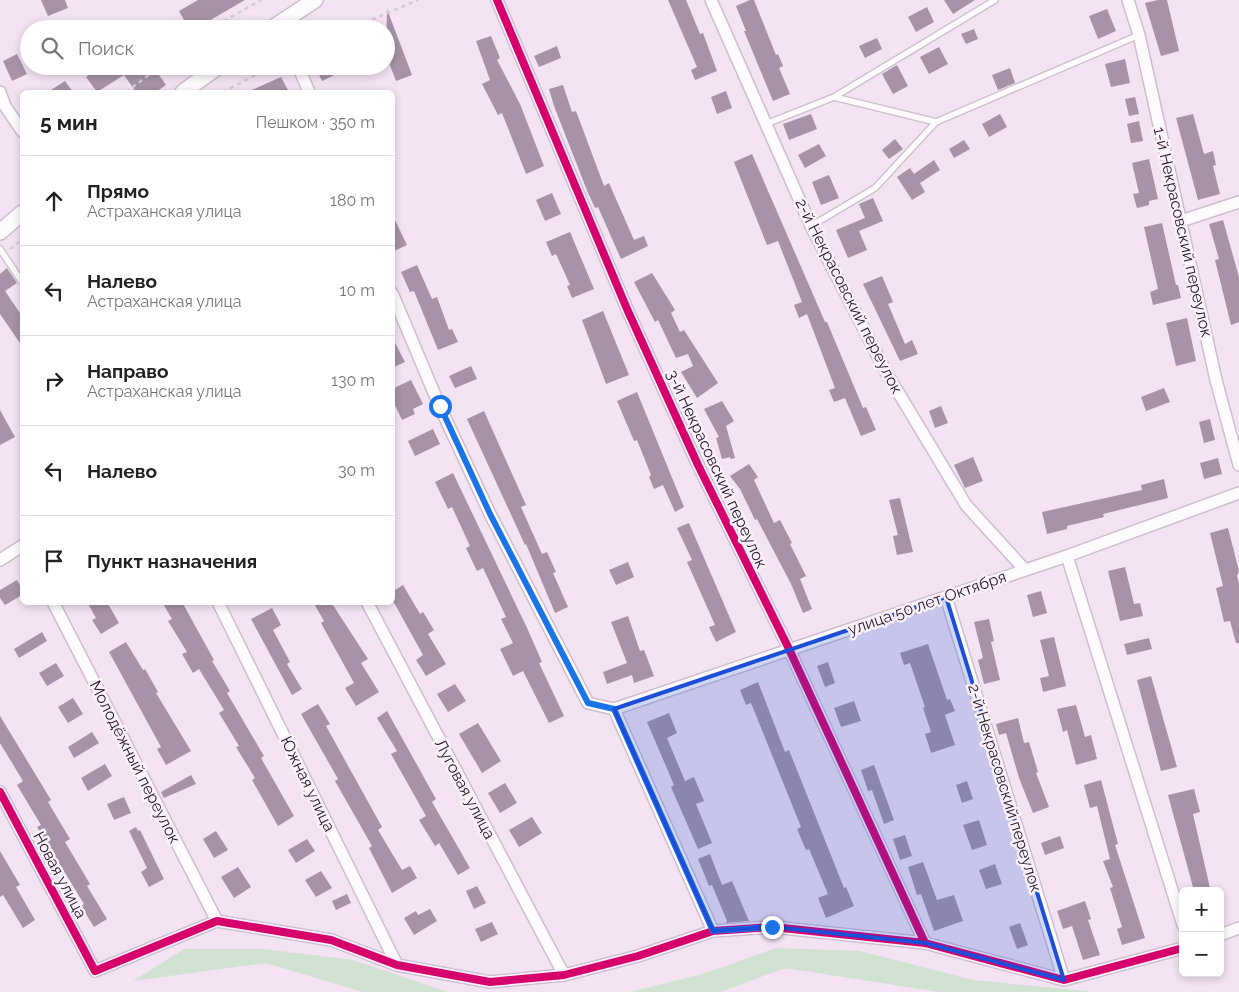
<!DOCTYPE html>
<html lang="ru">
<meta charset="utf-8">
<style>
:root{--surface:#fff;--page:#f6f6f6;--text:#222;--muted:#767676;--line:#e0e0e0}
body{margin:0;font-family:Raleway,sans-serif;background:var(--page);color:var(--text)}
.controls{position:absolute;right:15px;bottom:15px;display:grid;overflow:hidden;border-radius:8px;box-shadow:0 2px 8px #0003}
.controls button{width:45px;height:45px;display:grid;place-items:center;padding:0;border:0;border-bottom:1px solid var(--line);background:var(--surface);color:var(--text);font:25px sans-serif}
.stop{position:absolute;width:15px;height:15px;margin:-11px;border:4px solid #1a73e8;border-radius:50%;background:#fff}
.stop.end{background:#1a73e8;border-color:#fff;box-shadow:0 1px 5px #0008}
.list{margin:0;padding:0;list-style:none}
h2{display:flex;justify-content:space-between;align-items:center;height:65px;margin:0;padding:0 20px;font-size:21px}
h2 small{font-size:16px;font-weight:400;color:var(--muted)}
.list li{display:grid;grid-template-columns:32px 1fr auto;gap:15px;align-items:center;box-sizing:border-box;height:90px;padding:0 20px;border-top:1px solid var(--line)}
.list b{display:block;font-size:19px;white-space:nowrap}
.list p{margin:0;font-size:16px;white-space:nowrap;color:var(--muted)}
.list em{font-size:16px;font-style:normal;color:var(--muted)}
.icon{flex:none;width:28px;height:28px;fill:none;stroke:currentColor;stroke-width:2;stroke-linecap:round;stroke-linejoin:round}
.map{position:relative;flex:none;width:1239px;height:992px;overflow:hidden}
.search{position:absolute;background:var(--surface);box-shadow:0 2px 8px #0003;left:20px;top:20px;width:375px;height:55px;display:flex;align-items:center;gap:12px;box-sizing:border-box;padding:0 18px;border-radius:28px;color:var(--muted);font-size:19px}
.panel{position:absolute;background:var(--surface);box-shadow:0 2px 8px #0003;left:20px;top:90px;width:375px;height:515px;border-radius:8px}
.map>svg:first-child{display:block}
.green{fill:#d1e2d2}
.building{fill:#a793a7}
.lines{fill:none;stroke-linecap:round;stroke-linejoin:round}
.service-casing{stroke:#cebecf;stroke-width:8}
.minor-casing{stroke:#cebecf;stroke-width:14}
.tertiary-casing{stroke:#cebecf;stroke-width:18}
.path{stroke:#d2cdd3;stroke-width:2.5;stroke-dasharray:4 4;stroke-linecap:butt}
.service{stroke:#fdfbfd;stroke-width:5.5}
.minor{stroke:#fdfbfd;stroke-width:11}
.tertiary{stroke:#fdfbfd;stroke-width:15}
.cycleway-casing{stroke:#fbf1fb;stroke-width:11}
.cycleway{stroke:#d6006c;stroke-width:8}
.route{stroke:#1a73e8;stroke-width:6}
.marked{fill:#1d4ed8;fill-opacity:0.2;stroke:#1d4ed8;stroke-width:4;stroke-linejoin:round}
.labels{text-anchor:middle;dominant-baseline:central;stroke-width:5;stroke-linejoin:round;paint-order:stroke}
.street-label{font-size:16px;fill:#281729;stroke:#fbf1fb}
</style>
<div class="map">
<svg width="1239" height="992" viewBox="0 0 1239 992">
<rect width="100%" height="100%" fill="#f3e3f3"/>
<!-- green -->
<path class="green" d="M776 948 860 951 973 980 1093 992H940L785 968 720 992H630L706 973Z
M184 949H263L353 960 448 992H363L266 963 133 981Z"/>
<!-- building -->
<path class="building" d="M41 0H65L68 8 48 16Z
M198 0H245L195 29H189L179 11Z
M668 0H686L700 34 703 33 717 71 695 80 691 70 697 67Z
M750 0H754L776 55 778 54 783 66 779 68 790 94 773 101 744 31H746L736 6Z
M944 0H975L953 14Z
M1158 0H1167L1179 51 1161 56 1145 3Z
M927 7 934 22 916 32 908 17Z
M387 9 412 75 396 81 386 55Z
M1107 9 1116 31 1098 39 1089 16Z
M974 29 978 39 966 44 961 34Z
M491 36 500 58 497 60 520 104 544 166 526 174 502 113 498 115 482 84 490 80 476 41Z
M877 38 882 49 865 58 859 46Z
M557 46 561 58 539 67 534 56Z
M939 47 948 64 929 74 920 57Z
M17 54 27 74 12 81 3 61Z
M1125 59 1130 83 1111 87 1105 64Z
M897 65 908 86 893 94 882 74Z
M101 66H153L166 85 156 92H136L124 75 97 92 86 77Z
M315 66H353L322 81Z
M1010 68 1015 83 998 90 992 75Z
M281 77 289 92H247Z
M65 81 73 92H48Z
M563 85 572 112 576 111 604 186 609 183 634 240 644 236 648 246 621 259 598 207 595 208 588 193 554 106 549 89Z
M726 91 732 108 717 114 711 97Z
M1135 97 1139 114 1129 116 1125 99Z
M811 114 817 129 789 140 783 124Z
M1000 114 1007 127 989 137 982 124Z
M1193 114 1204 154 1213 151 1216 165 1213 166 1220 194 1198 200 1176 118Z
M1139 121 1143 141 1131 143 1127 124Z
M895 139 903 149 889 159 882 150Z
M964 140 970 149 954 158 949 149Z
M819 144 826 156 805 168 798 155Z
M752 154 825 322H827L863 408 866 407 876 430 861 436 845 398 834 402 829 390 835 388 807 314 799 318 794 305 802 302 778 241 767 245 734 162Z
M1149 159 1158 199 1149 201V205L1137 208 1133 194 1139 193 1132 163Z
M934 160 940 170 920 183 925 192 912 200 897 177 910 168 914 174Z
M829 175 839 198 821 205 812 182Z
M552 193 561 214 545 221 536 200Z
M873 198 883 221 859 231 867 250 848 258 836 230 865 218 859 204Z
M392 214 407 245 392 252Z
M1223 220 1239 277V322L1231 325 1215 260 1219 259 1209 224Z
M1162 223 1176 285H1178L1181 298 1153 305 1150 292 1158 289 1144 227Z
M570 232 594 289 572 298 567 286 570 285 556 254 552 256 546 242Z
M417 265 432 299 437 297 449 330 452 329 458 342 438 350 414 291 410 292 401 272Z
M7 268 17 283 5 291 22 316V346L0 314V274Z
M652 273 675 310 671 313 680 332 684 330 718 383 697 398 681 372 693 366 688 354 676 358 658 320 655 322 634 282Z
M882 276 893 302 888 304 905 344 912 340 918 354 900 361 863 284Z
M603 311 629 375 606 384 582 320Z
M1187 318 1196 361 1176 366 1166 323Z
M392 337 405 362 392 368Z
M471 366 477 379 455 388 449 376Z
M411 380 423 404 413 409 415 414 402 420 392 399V389Z
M1164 388 1170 402 1146 411 1141 397Z
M637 392 684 507 675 512 663 485 654 489 649 477 651 475 637 440 634 441 617 401Z
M722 401 734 421 726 426 735 458 731 459 730 457 722 459 716 438 719 437 704 409Z
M941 406 948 423 935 428 929 411Z
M0 410 15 437 0 445Z
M484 411 526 505 521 507 542 554 547 552 556 572 553 573 568 607 555 613 526 544 525 545 467 419Z
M1210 419 1215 440 1204 443 1199 422Z
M433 429 440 444 415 456 408 441Z
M973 457 983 481 965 488 954 465Z
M1218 458 1222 474 1204 479 1200 463Z
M749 464 758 477 754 480 774 523 780 520 792 543 790 544 806 576 800 579 812 609 803 613 791 584 757 519 755 520 740 489 730 476Z
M453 473 528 630 542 662 539 663 564 716 549 723 523 671 513 676 500 649 513 643 501 619 506 617 483 568 477 571 466 548 470 546 452 507 448 509 435 482Z
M1164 479 1168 498 1103 514 1104 517 1067 526V529L1047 534 1042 512 1142 490 1141 485Z
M900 498 913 552 897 555 893 536 898 535 889 500Z
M689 523 736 632 716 642 709 627 715 625 687 562 692 560 677 528Z
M1228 528 1239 571 1237 576 1239 584V643H1236L1230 621 1224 622 1216 588 1223 586 1210 533Z
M628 562 634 577 616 585 609 570Z
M1125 567 1134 604 1140 603 1143 616 1120 621 1108 571Z
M17 580 22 589V595L5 605 0 598V590Z
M403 585 420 614 423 612 434 630 428 634 446 664 426 676 416 660 423 655 392 599V592Z
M1041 591 1047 613 1033 617 1027 595Z
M87 602H107L119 623 101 634 92 620 96 618Z
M162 602H182L214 660 212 661 230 691 227 693 264 756 261 758 294 816 278 826 252 780 255 778 236 747 239 746 219 713 224 710 199 669 193 673 182 654 187 652 168 621 172 619Z
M313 602H331L368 659 361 663 379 692 356 706 345 688 354 683 321 623 324 621Z
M272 608 281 625 273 630 290 662 287 664 302 689 292 695 251 619Z
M628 616 640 651 644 650 654 676 634 683 632 675 607 684 603 672 627 663 611 622Z
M989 619 994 641 991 642 1000 680 984 684 978 660 983 658 974 622Z
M42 632 47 641 19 658 14 649Z
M1054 637 1066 686 1043 692 1040 678 1049 676 1040 640Z
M1149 638 1152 649 1127 655 1124 644Z
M126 642 143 670 145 669 158 692 156 693 191 751 166 765 157 749 161 747 109 652Z
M928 644 947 700 950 699 955 711 945 715 955 745 931 753 925 734 931 732 923 708 925 707 910 663 904 665 900 653Z
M828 662 835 683 825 687 817 666Z
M56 663 64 676 47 686 39 673Z
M1151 676 1177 767 1161 771 1137 680Z
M758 682 785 752 789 750 797 770 844 888 846 887 854 906 826 918 818 898 828 894 809 849 806 850 797 829 801 827 751 703 746 705 740 690Z
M455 684 466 701 448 712 437 694Z
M73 698 83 714 68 723 58 707Z
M854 701 861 721 841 727 834 708Z
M318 704 330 724 326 726 382 827 378 830 402 870 410 866 417 878 392 893 369 848 372 846 335 781 338 779 301 714Z
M1076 705 1085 737 1091 735 1097 759 1076 765 1067 730 1063 732 1057 709Z
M387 711 436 799 432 802 470 868 458 875 439 843 435 846 419 820 426 816 391 754 397 751 377 718Z
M669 713 677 733 667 738 685 781 694 777 704 801 696 804 712 843 698 849 671 787 674 785 647 722Z
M0 716 51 800 48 802 70 839 65 842 90 884 87 886 107 919 94 927 81 906 84 904 37 827 41 825 17 785 23 781 0 743Z
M1018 718 1024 743 1029 742 1038 772 1036 773 1049 807 1033 813 1019 778 1006 733 999 735 996 724Z
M478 723 501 761 482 773 459 734Z
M92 732 99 743 74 758 68 747Z
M105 764 112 776 88 791 81 778Z
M874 765 894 820 884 824 872 790 868 791 861 770Z
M191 775 196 784 164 798 161 792Z
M1101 780 1118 844 1115 845 1145 938 1122 945 1117 929 1122 927 1110 888 1113 887 1103 861 1110 859 1097 806 1090 808 1084 785Z
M967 781 973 799 962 803 956 785Z
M505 783 517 803 500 813 488 793Z
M1194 789 1200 812 1193 814 1210 888 1199 891H1194L1168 795Z
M124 797 131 813 114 820 107 804Z
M532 817 542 833 519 847 509 830Z
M979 820 987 845 972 850 963 825Z
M136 827 138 831 140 830 164 879 149 887 141 872 147 868 129 831Z
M216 831 228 850 214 858 203 839Z
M905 835 912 856 900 860 893 839Z
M1060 836 1064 848 1045 855 1041 843Z
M307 839 315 851 296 863 288 850Z
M0 851 20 885 16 887 35 920 23 928 3 895 0 897Z
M710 854 722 885 732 881 749 921 726 923 727 921 712 885 709 886 698 859Z
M923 862 937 900 954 895 963 921 934 931 921 894 917 895 908 867Z
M995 864 1002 884 986 889 979 870Z
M238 867 251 887 234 898 221 877Z
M321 871 332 888 316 897 305 880Z
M477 886 486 903 474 909 466 891Z
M347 894 351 903 336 910 332 901Z
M1085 901 1091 919 1088 920 1100 955 1083 960 1072 926 1063 929 1057 911Z
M430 909 437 921 414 935 404 918 416 911 418 915Z
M492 922 498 934 481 942 475 929Z
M1020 923 1028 945 1017 949 1009 927Z"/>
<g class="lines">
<!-- service casing -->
<g class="service-casing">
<path id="service" d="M834 97 995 0
M766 124 834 97 936 122
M811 226 875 188 936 122 1139 35
M0 249 22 282"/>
</g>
<!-- minor casing -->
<g class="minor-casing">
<path id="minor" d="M497 0 627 309 698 465 789 649 925 943
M711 0 811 226 886 372 966 505 1025 570
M1128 0 1139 35 1216 380 1239 465
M298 66 309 92
M0 92 5 106 22 131
M1181 221 1239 202
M392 293 440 407 490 514 588 703 614 709 713 931
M1067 556 1183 925
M0 560 22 546
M946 597 1064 980
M53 602 217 921
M218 602 397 965
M367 602 564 975
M614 709 1067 556 1239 493
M0 792 95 971 217 921 331 940 397 965 490 982 564 975 638 956 713 931 773 927 925 943 1064 980 1183 948
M1220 935 1239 928"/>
</g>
<!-- tertiary casing -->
<g class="tertiary-casing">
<path id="tertiary" d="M271 29 315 0
M183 92 219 66
M0 232 22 213"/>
</g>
<!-- path -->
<path class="path" d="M210 29 261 0
M350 29 418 0
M126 92 161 66
M223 92 273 66
M10 249 22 240"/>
<!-- service -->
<use href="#service" class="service"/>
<!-- minor -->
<use href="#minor" class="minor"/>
<!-- tertiary -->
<use href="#tertiary" class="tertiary"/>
<!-- cycleway casing -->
<g class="cycleway-casing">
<path id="cycleway" d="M497 0 627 309 698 465 789 649 925 943
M0 792 95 971 217 921 331 940 397 965 490 982 564 975 638 956 713 931 773 927 925 943 1064 980 1183 948"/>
</g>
<!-- cycleway -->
<use href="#cycleway" class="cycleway"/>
</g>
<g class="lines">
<!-- route -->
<path class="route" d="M440 406 490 514 588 703 614 709 713 931 772 927"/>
</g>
<!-- marked area -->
<path class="marked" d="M946 597 1064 980 925 943 773 927 713 931 614 709Z"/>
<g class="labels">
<!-- street labels -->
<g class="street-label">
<text transform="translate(1183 232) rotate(77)">1-й Некрасовский переулок</text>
<text transform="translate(849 296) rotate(63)">2-й Некрасовский переулок</text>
<text transform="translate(717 469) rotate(65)">3-й Некрасовский переулок</text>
<text transform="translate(927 603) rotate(-19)">улица 50 лет Октября</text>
<text transform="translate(135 762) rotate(63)">Молодёжный переулок</text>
<text transform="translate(308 784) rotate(64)">Южная улица</text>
<text transform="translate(1005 788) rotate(73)">2-й Некрасовский переулок</text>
<text transform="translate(465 789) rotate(62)">Луговая улица</text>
<text transform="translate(60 875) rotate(62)">Новая улица</text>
</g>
</g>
</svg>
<div class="controls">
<button>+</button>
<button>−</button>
</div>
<div class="stop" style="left:440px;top:406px"></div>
<div class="stop end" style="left:772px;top:927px"></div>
<div class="search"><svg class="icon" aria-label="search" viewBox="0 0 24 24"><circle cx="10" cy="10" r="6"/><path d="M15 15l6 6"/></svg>Поиск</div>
<section class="panel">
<h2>5 мин<small>Пешком · 350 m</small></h2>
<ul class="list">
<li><svg class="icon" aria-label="ahead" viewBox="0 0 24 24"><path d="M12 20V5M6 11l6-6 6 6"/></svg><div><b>Прямо</b><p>Астраханская улица</p></div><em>180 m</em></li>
<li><svg class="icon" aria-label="left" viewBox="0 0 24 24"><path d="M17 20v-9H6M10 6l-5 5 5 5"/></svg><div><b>Налево</b><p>Астраханская улица</p></div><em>10 m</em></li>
<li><svg class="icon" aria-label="right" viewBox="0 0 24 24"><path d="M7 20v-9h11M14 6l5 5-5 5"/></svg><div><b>Направо</b><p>Астраханская улица</p></div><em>130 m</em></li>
<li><svg class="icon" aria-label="left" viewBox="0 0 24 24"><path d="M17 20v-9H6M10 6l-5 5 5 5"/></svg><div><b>Налево</b></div><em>30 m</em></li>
<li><svg class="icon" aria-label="arrive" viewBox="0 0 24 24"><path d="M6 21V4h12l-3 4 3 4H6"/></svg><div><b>Пункт назначения</b></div></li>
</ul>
</section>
</div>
